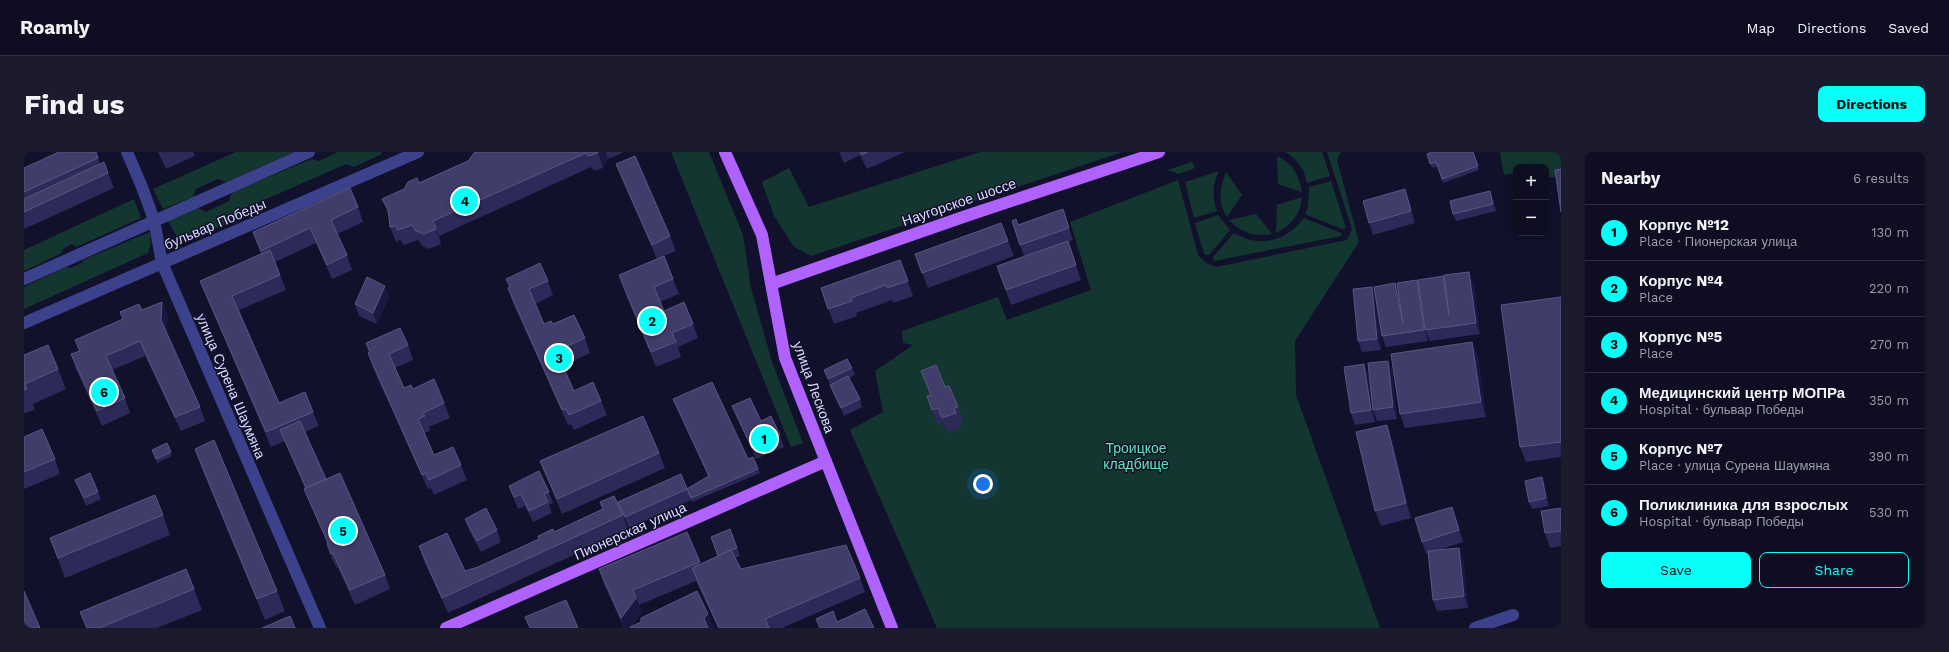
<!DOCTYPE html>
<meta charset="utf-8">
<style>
:root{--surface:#0e0d21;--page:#1c1b2e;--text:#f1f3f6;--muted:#9b9ca5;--line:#2e2d3f;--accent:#07fff8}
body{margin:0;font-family:"Work Sans",sans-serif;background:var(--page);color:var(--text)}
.controls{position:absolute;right:12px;top:12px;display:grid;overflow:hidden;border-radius:8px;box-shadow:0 2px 10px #0003}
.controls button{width:36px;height:36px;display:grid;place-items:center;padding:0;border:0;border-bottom:1px solid var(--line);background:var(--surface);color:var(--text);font:20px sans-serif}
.you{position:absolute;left:959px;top:332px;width:14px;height:14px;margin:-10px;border:3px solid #fff;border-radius:50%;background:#1a73e8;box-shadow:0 0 0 6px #1a73e833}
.badge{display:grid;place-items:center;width:26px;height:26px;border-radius:50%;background:var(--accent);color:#111;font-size:13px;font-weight:700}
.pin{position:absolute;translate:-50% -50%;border:2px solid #fff;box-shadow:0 1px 4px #0006}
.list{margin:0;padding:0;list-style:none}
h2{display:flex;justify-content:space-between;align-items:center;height:52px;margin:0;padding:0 16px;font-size:17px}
h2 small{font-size:13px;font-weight:400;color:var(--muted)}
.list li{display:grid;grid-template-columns:26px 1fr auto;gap:12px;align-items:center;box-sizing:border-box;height:56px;padding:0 16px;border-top:1px solid var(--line)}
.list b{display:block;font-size:15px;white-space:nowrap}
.list p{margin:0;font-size:13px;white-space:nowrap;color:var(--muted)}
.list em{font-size:13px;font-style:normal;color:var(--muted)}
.actions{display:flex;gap:8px;padding:12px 16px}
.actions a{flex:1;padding:9px 0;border:1px solid var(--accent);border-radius:8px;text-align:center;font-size:14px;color:var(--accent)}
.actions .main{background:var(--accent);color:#111}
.map{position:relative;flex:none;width:1537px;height:476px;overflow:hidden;border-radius:8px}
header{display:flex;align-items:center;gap:24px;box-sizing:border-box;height:56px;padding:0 20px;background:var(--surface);border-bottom:1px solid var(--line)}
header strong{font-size:19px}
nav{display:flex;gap:22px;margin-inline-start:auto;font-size:14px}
.intro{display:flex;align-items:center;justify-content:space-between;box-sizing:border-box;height:96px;padding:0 24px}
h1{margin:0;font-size:28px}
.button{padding:10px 18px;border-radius:8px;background:var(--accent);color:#111;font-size:14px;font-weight:700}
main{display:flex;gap:24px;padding:0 24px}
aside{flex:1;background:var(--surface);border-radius:8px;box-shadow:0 2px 10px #0003}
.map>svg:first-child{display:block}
.green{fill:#133630}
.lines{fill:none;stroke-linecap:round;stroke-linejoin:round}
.minor{stroke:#3b428b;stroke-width:12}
.major{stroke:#b062ff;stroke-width:12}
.wall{fill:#2d2959}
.shaded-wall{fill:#1a1840}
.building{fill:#403d6b;stroke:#585682}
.labels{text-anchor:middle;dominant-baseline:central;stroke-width:3;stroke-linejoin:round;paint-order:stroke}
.street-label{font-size:14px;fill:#dbdcff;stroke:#12112c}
.park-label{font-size:14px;fill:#63e3b3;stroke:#12112c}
</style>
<header>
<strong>Roamly</strong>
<nav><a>Map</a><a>Directions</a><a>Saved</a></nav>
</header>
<div class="intro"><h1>Find us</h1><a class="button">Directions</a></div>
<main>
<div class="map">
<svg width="1537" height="476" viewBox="0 0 1537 476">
<rect width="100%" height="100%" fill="#12112c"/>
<!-- green -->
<path class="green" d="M212 0H270L202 30 194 27 172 37 169 45 139 57 129 37Z
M314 0H357L358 2 330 15 322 12 220 57 221 63 157 92 144 69 174 56 182 60 205 49 208 40 288 7 295 9Z
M647 0H685L719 83 727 136 748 210 779 291 767 295Z
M956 0H1098L787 104 770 95 750 64 738 30 765 16 785 55Z
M1261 0H1298L1306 24 1283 31C1281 18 1273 6 1261 0Z
M1303 0H1317L1313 8 1335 90 1271 189 1272 243 1356 476H913L826 278 859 260 851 219 889 193 879 191 878 179 974 145 983 168 1067 138 1046 70 1154 28 1174 103 1182 111 1192 115 1323 88 1328 77Z
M1476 0H1537V24L1525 26 1522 15H1492V21L1480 23Z
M1253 4C1269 11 1275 23 1278 40L1254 32Z
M1168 10 1171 16 1155 22 1143 18Z
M1195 19C1188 33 1188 45 1193 59L1170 66 1161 30Z
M1202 20 1218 43 1203 65C1193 50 1196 36 1202 20Z
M1307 29 1322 76 1318 77 1281 62 1284 55 1285 35Z
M1278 45C1277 62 1267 73 1252 81L1253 53Z
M110 47 117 66 52 95 48 92 39 97 38 101 0 119V98Z
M1232 62 1248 82C1231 85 1217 81 1205 68Z
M1194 63 1206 78 1185 103 1180 102 1171 71Z
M1280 66 1317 81V84L1190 109 1189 105 1210 81C1235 96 1262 90 1280 66Z
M126 80 127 91 124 101 0 157V135L42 115 46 116 58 111 59 108Z"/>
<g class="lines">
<!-- minor -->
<path class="minor" d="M103 0 118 35 130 68 138 111 296 476
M0 127 285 0
M0 171 394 0
M1451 476 1489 463"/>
<!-- major -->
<path class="major" d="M701 0 738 83 761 206 868 476
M747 132 942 64 1135 0
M422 476 802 309"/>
</g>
<!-- wall -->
<path class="wall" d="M134 0H169L171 4 142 17Z
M463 0H599L598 1 584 7 579 16 570 19 567 15 415 84 417 92 405 97 398 94 394 88 380 93 376 88 372 90 366 75 365 64 358 47Z
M815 0H881L843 17 836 3 820 11Z
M1449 0 1455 18 1419 31 1414 14 1408 16 1403 2Z
M74 6 76 12 84 21 90 36 0 77V16Z
M592 12 646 84 652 99 640 104 655 142 636 150 640 159 669 172 674 186 654 195 657 205 632 215 600 138 595 123 633 107 598 27Z
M1381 37 1385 48 1391 71 1349 83 1345 71Z
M1469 47 1472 59 1432 69 1429 62Z
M334 55 339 70 313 82 323 103 328 118 308 127 292 91 251 110 262 138 215 158 255 251 289 260 295 274 281 280 302 327 361 423 366 437 331 453 314 416H313L308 407 304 392 286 351 280 337 281 336 261 289 247 295 182 143 176 129 237 102 229 80Z
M1039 57 1049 88 1044 90 1057 128 987 153 973 114 1031 94 1000 104 996 93 994 73Z
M977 71 990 104 904 136 891 102Z
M876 108 889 144 869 151 868 148 832 161 833 164 810 172 797 136Z
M1419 124 1421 130 1450 132 1456 182 1406 189 1403 182 1404 189 1362 195 1358 184 1353 151 1357 198 1338 200 1334 189 1352 145 1395 134Z
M482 127 524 129 529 143 511 152 520 172H529L561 186 566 201 545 211 546 214 540 217 550 239 577 249 583 263 550 278 547 272 544 273 489 151 484 136 486 135Z
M365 145 353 172 335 164 331 152Z
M1537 145V305L1502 310 1496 295Z
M138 150 144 164 142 180 176 255 181 269 157 279 121 204 88 218 101 246 106 261 78 274 52 217 47 202 55 199 51 188 99 167 118 158Z
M1448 190 1454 205 1462 265 1381 276 1376 262Z
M342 191 384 193 389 208 371 216 380 236 389 237 420 251 426 266 405 275 406 279 400 281 410 303 437 313 443 328 410 343 407 336 404 337 349 216 344 201 345 200Z
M0 203 34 217 42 237 9 252 11 258 0 261Z
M1364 209 1368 220 1373 267 1353 269 1350 259 1351 270 1331 273 1327 261 1345 224 1348 248Z
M828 216 831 223 825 226 836 247 838 255 820 264 809 240 800 218Z
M897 219 921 235 934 255 939 270 936 271 937 275 924 281 919 270 913 273 903 244 906 243Z
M649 247 724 307 729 305 736 321 668 350 667 348 605 376 594 350 663 336 684 324Z
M708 254 737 269 756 283 760 295 732 307 713 265Z
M0 285 31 307 36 322 0 337Z
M1368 288 1387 366 1357 374 1351 359Z
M143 291 148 304 133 311 128 298Z
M171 297 253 439 261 459 241 468 178 317Z
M635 301 641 316 538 362 522 324 516 309Z
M1518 325 1521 333 1525 354 1508 357 1505 350Z
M51 328 74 340 77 347 62 354Z
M485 334 525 340 529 351 525 353 528 361 509 370 501 354 494 357 489 345Z
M576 350 599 363 604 378 424 461 400 409 395 394 441 419 454 415 578 357Z
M1537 356V394L1526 396 1521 381Z
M139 363 146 383 41 426 26 386Z
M1432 366 1439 390 1412 399 1439 407 1444 456 1413 459 1409 448 1404 401 1402 402 1398 390Z
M441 367 473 378 477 390 457 400 445 378Z
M706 377 716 404 711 406 717 417 836 426 841 440 758 476H694L672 429 615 453 618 461 607 474 684 462 689 476H607L606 475V476H600L580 432 575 417 663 380 676 412 694 404Z
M170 437 178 458 133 476H62L56 460Z"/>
<!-- shaded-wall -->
<path class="shaded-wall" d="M574 0H582L584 7 579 16 574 1Z
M1381 37 1385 48 1391 71 1387 59Z
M1466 39 1469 47 1472 59 1469 52Z
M409 69 415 84 417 92 412 77Z
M1445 120 1450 132 1456 182 1452 171Z
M1419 124 1423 135 1425 163Z
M1393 128 1397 140 1401 178 1403 182 1404 189 1400 178Z
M1371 131 1375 143 1379 172Z
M361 134 365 145 353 172 349 161Z
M1348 135 1352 146 1357 198 1353 187Z
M138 150 144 164 142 183 137 168Z
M1448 190 1454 205 1462 265 1457 250Z
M1364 209 1368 220 1373 267 1369 255Z
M1340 212 1345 224 1351 270 1347 258Z
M1363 273 1368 288 1387 366 1382 351Z
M1518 325 1521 333 1525 354 1522 346Z
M1428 355 1432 366 1439 390 1435 378Z
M1435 396 1439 407 1444 456 1440 444Z
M612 446 618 461 606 476H600L597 466Z
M684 462 689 476H684L680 466Z"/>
<!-- building -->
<path class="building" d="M35 0H72L74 6 0 40V16Z
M451 0H574V1L564 4 562 1 409 69 412 77 400 82 392 79 388 73 374 78 371 74 366 75 364 57 358 47 380 37 384 30 393 26 395 31 444 9 450 1Z
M836 0H844L838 3Z
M1408 0H1449L1454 14 1418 27 1412 10 1406 12 1403 2Z
M611 4 646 84 628 93 592 12Z
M80 10 84 21 0 60V47Z
M1537 17V60L1531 18Z
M326 36 334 55 307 68 323 103 303 113 286 76 237 99 229 80Z
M1381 37 1387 59 1345 71 1339 49Z
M1466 39 1469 52 1429 62 1426 49Z
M1039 57 1045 76 996 93 988 69 992 67 994 73Z
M977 71 984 89 898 121 891 102Z
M1044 89 1052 113 982 138 973 114Z
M246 98 256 123 208 144 255 251 281 240 289 260 242 280 176 129Z
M640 104 649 127 630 135 640 159 660 150 669 172 648 181 652 190 627 200 595 123Z
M876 108 884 129 863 136 862 133 827 146 828 149 804 157 797 136Z
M516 111 524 129 505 137 520 172 527 169 529 172 550 163 561 186 539 196 541 200 534 203 550 239 569 230 577 249 545 263 542 257 538 258 484 136 486 135 482 127Z
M1445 120 1452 171 1401 178 1394 128 1419 124 1425 163 1420 123Z
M343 125 361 134 349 161 331 152Z
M1393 128 1400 178 1358 184 1350 135 1371 131 1379 172 1373 131Z
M1348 135 1353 187 1334 189 1329 137Z
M1537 145V290L1496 295 1477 153Z
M138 150 137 168 176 255 151 265 116 189 82 204 101 246 73 259 47 202 56 199 51 188 99 167 96 160 115 152 118 158Z
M376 176 384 193 365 202 380 236 387 233 389 237 410 227 420 251 399 261 401 264 394 267 410 303 429 295 437 313 405 328 402 321 398 323 344 201 346 200 342 191Z
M1448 190 1457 250 1376 262 1367 202Z
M24 193 34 217 1 232 3 237 0 238V203Z
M823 207 828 216 804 227 800 218Z
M1364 209 1369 255 1349 258 1344 211Z
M1340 212 1347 258 1327 261 1320 215Z
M912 213 921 235 925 234 934 255 930 256 932 261 918 266 914 256 908 258 903 244 907 243 897 219Z
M824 224 836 247 817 256 806 233Z
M688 230 724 307 729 305 734 317 667 346 663 337 685 324 649 247Z
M726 246 737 269 747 264 756 283 728 296 708 254Z
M619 264 635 301 533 347 516 309Z
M276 269 302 327 282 336 256 278Z
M1363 273 1382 351 1351 359 1332 280Z
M18 277 31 307 0 320V285Z
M190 288 253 439 233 447 171 297Z
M143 291 147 300 132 307 128 298Z
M515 319 525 340 520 342 524 350 505 359 497 342 490 345 485 334Z
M66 321 74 340 60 346 51 328Z
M316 321 361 423 326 438 309 401 307 402 303 392 304 391 280 337Z
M657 322 663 337 601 365 594 350Z
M1518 325 1522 346 1505 350 1501 329Z
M131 343 139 363 34 406 26 386Z
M590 344 599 363 418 446 395 394 423 381 441 419 454 415 515 387 514 384 529 377 530 380 579 357 576 350Z
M1428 355 1435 378 1398 390 1391 366Z
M462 356 473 378 453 389 441 367Z
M1537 356V379L1521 381 1517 359Z
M706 377 713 396 708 398H707L694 404 687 385Z
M663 380 676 410 609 438 612 446 597 466 575 417Z
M822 393 836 426 741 467 745 476H695L668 416 707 398 717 417Z
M1435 396 1440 444 1409 448 1404 399Z
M162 417 170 437 75 476H63L56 460Z
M0 439 16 476H0Z
M673 439 684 462 680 466 684 476H607L606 475 617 470V466Z
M542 448 554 476H506L501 465Z
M841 457 850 476H796L792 467 809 459 813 470Z
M266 464 271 476H238Z"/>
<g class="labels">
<!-- street labels -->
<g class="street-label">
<text transform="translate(935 50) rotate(-19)">Наугорское шоссе</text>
<text transform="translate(191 72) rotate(-23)">бульвар Победы</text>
<text transform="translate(207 234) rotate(67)">улица Сурена Шаумяна</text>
<text transform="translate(790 235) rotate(70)">улица Лескова</text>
<text transform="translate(606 379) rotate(-24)">Пионерская улица</text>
</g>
<!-- park labels -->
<g class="park-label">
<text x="1112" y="296">Троицкое<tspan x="1112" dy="16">кладбище</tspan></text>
</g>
</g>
</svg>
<div class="controls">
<button>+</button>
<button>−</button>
</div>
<div class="you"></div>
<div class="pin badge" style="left:740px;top:287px">1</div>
<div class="pin badge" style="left:628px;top:169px">2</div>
<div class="pin badge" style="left:535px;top:206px">3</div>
<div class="pin badge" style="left:441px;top:49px">4</div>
<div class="pin badge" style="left:319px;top:379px">5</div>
<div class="pin badge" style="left:80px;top:240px">6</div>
</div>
<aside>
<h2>Nearby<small>6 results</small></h2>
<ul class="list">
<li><span class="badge">1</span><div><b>Корпус №12</b><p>Place · Пионерская улица</p></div><em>130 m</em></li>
<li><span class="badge">2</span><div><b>Корпус №4</b><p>Place</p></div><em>220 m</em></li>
<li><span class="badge">3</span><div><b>Корпус №5</b><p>Place</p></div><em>270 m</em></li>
<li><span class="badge">4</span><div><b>Медицинский центр МОПРа</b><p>Hospital · бульвар Победы</p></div><em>350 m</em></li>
<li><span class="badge">5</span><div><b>Корпус №7</b><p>Place · улица Сурена Шаумяна</p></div><em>390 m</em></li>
<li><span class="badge">6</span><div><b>Поликлиника для взрослых</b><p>Hospital · бульвар Победы</p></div><em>530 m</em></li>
</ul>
<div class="actions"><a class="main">Save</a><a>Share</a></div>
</aside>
</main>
